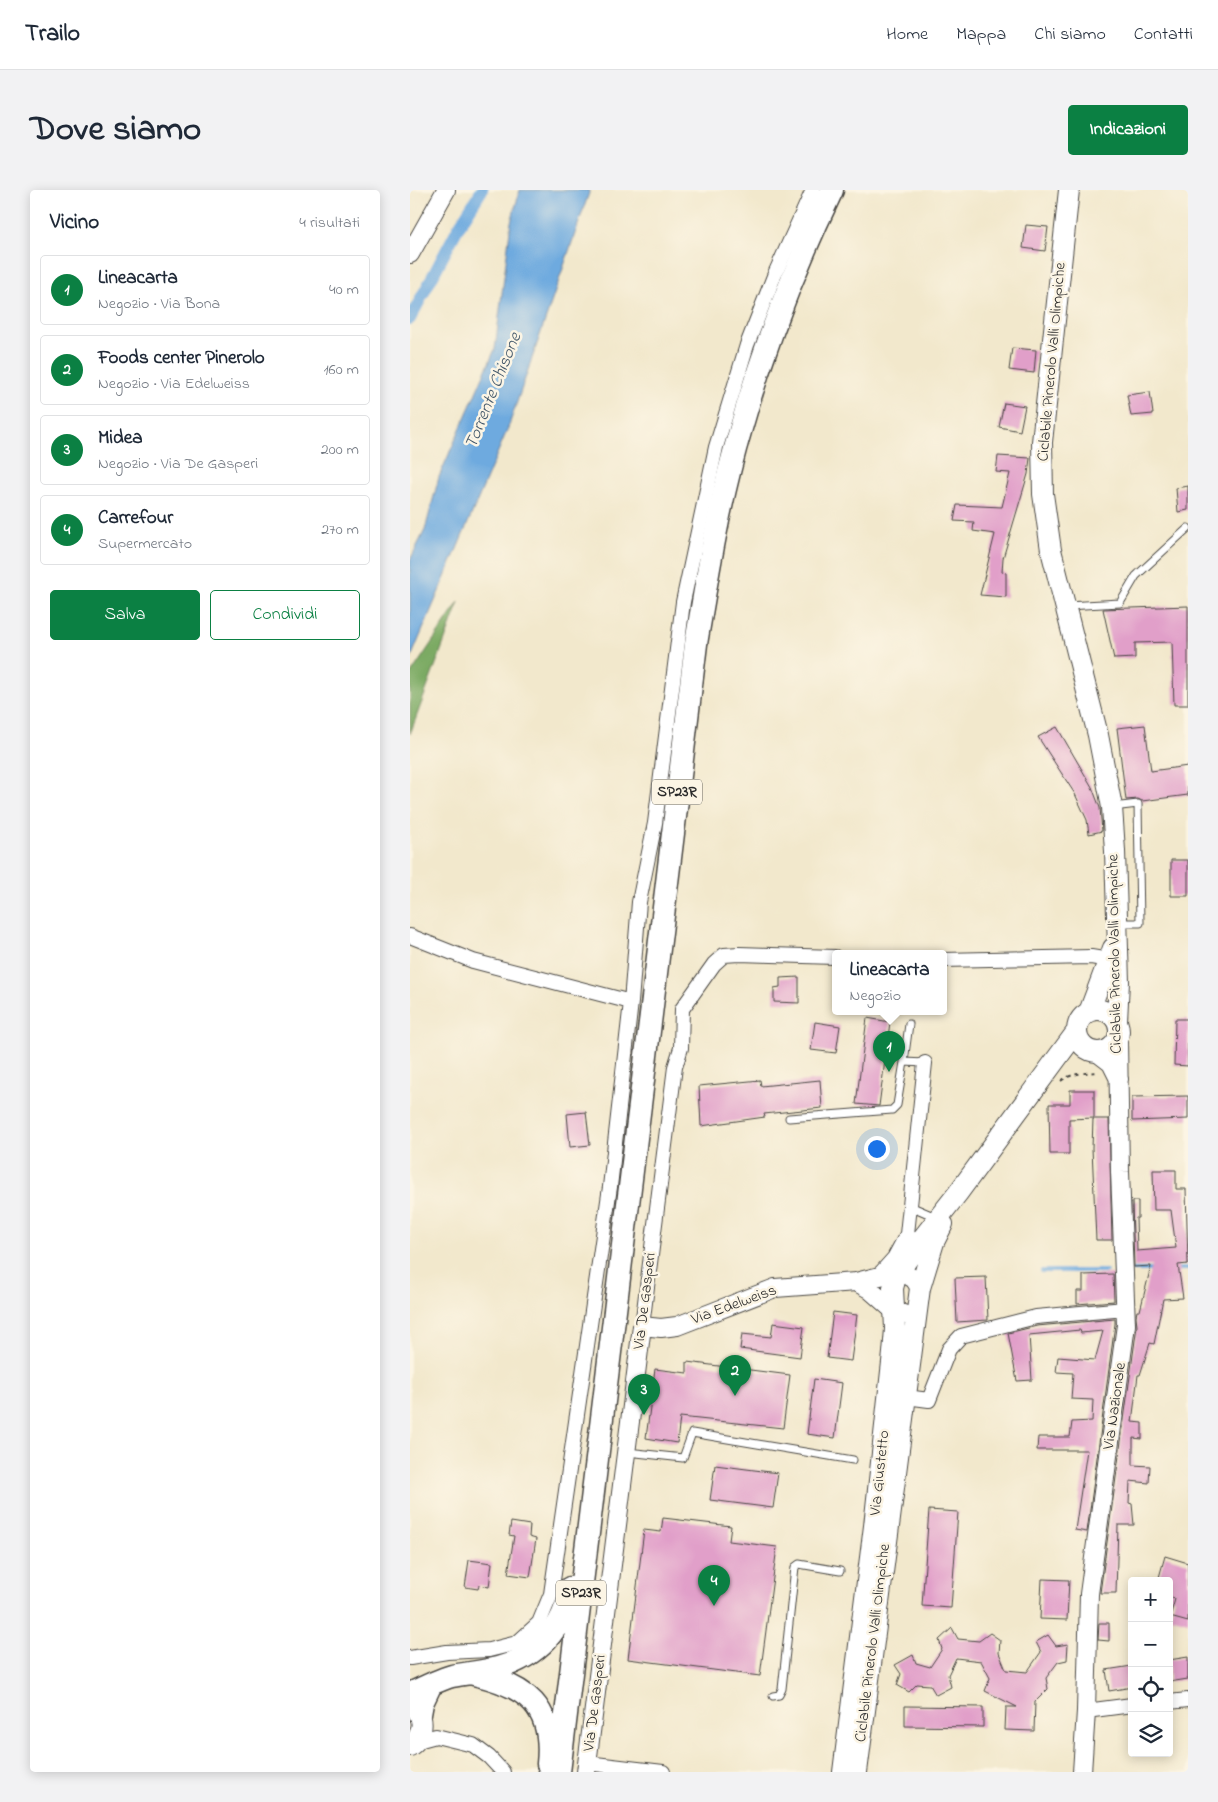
<!DOCTYPE html>
<html lang="it">
<meta charset="utf-8">
<style>
:root{--surface:#fff;--page:#f2f2f3;--text:#1f2937;--muted:#747a83;--line:#e0e1e3;--accent:#0b8043}
body{margin:0;font-family:"Indie Flower",sans-serif;background:var(--page);color:var(--text)}
.controls{position:absolute;right:15px;bottom:15px;display:grid;overflow:hidden;border-radius:5px;box-shadow:0 2px 12px #0003}
.controls button{width:45px;height:45px;display:grid;place-items:center;padding:0;border:0;border-bottom:1px solid var(--line);background:var(--surface);color:var(--text);font:25px sans-serif}
.you{position:absolute;left:466px;top:958px;width:18px;height:18px;margin:-12px;border:4px solid #fff;border-radius:50%;background:#1a73e8;box-shadow:0 0 0 8px #1a73e833}
.badge{display:grid;place-items:center;width:32px;height:32px;border-radius:50%;background:var(--accent);color:#fff;font-size:16px;font-weight:700}
.pin{position:absolute;translate:-50% -41px;filter:drop-shadow(0 1px 2px #0008)}
.pin::after{content:'';position:absolute;top:26px;width:18px;height:15px;background:inherit;clip-path:polygon(0 0,100% 0,50% 100%)}
.popup{position:absolute;left:422px;top:760px;width:115px;height:65px;box-sizing:border-box;display:grid;place-content:center;border-radius:5px;background:var(--surface);filter:drop-shadow(0 1px 4px #0005);font-size:16px;white-space:nowrap;color:var(--muted)}
.popup b{font-size:19px;color:var(--text)}
.popup::after{content:'';position:absolute;left:50%;top:100%;margin-left:-10px;border:10px solid transparent;border-top-color:var(--surface)}
.list{margin:0;padding:0;list-style:none}
h2{display:flex;justify-content:space-between;align-items:center;height:65px;margin:0;padding:0 20px;font-size:21px}
h2 small{font-size:16px;font-weight:400;color:var(--muted)}
.list li{display:grid;grid-template-columns:32px 1fr auto;gap:15px;align-items:center;box-sizing:border-box;height:70px;margin:0 10px 10px;padding:0 10px;border:1px solid var(--line);border-radius:5px}
.list b{display:block;font-size:19px;white-space:nowrap}
.list p{margin:0;font-size:16px;white-space:nowrap;color:var(--muted)}
.list em{font-size:16px;font-style:normal;color:var(--muted)}
.actions{display:flex;gap:10px;padding:15px 20px}
.actions a{flex:1;padding:11px 0;border:1px solid var(--accent);border-radius:5px;text-align:center;font-size:18px;color:var(--accent)}
.actions .main{background:var(--accent);color:#fff}
.icon{flex:none;width:28px;height:28px;fill:none;stroke:currentColor;stroke-width:2;stroke-linecap:round;stroke-linejoin:round}
.map{position:relative;flex:none;width:778px;height:1582px;overflow:hidden;border-radius:5px}
header{display:flex;align-items:center;gap:30px;box-sizing:border-box;height:70px;padding:0 25px;background:var(--surface);border-bottom:1px solid var(--line)}
header strong{font-size:24px}
nav{display:flex;gap:28px;margin-inline-start:auto;font-size:18px}
.intro{display:flex;align-items:center;justify-content:space-between;box-sizing:border-box;height:120px;padding:0 30px}
h1{margin:0;font-size:35px}
.button{padding:12px 22px;border-radius:5px;background:var(--accent);color:#fff;font-size:18px;font-weight:700}
main{display:flex;gap:30px;padding:0 30px}
aside{flex:1;background:var(--surface);border-radius:5px;box-shadow:0 2px 12px #0003}
.map>svg:first-child{display:block}
.forest{fill:#7baa64;stroke:#536a48}
.water{fill:#6eaadf;stroke:#4c6a85}
.lines{fill:none;stroke-linecap:round;stroke-linejoin:round}
.stream{stroke:#6eaadf;stroke-width:4}
.canal{stroke:#6eaadf;stroke-width:12}
.building{fill:#e19fc9}
.service-casing{stroke:#494743;stroke-width:9}
.minor-casing{stroke:#494743;stroke-width:16}
.tertiary-casing{stroke:#494743;stroke-width:20}
.secondary-casing{stroke:#494743;stroke-width:22}
.primary-casing{stroke:#494743;stroke-width:25}
.path{stroke:#494743;stroke-width:2;stroke-dasharray:4 4;stroke-linecap:butt}
.service{stroke:#fff;stroke-width:7}
.minor{stroke:#fff;stroke-width:14}
.tertiary{stroke:#fff;stroke-width:18}
.secondary{stroke:#fff;stroke-width:20}
.primary{stroke:#fff;stroke-width:22}
.labels{text-anchor:middle;dominant-baseline:central;stroke-width:5;stroke-linejoin:round;paint-order:stroke}
.shield{fill:#fcf5e5;stroke:#6a6863;stroke-width:1}
.shield-label{font-size:15px;font-weight:bold;fill:#2b2b2b}
.street-label{font-size:16px;fill:#2b2b2b;stroke:#fcf5e5}
.water-label{font-size:18px;font-style:italic;fill:#42576a;stroke:#fcf5e5}
</style>
<header>
<strong>Trailo</strong>
<nav><a>Home</a><a>Mappa</a><a>Chi siamo</a><a>Contatti</a></nav>
</header>
<div class="intro"><h1>Dove siamo</h1><a class="button">Indicazioni</a></div>
<main>
<aside>
<h2>Vicino<small>4 risultati</small></h2>
<ul class="list">
<li><span class="badge">1</span><div><b>Lineacarta</b><p>Negozio · Via Bona</p></div><em>40 m</em></li>
<li><span class="badge">2</span><div><b>Foods center Pinerolo</b><p>Negozio · Via Edelweiss</p></div><em>160 m</em></li>
<li><span class="badge">3</span><div><b>Midea</b><p>Negozio · Via De Gasperi</p></div><em>200 m</em></li>
<li><span class="badge">4</span><div><b>Carrefour</b><p>Supermercato</p></div><em>270 m</em></li>
</ul>
<div class="actions"><a class="main">Salva</a><a>Condividi</a></div>
</aside>
<div class="map">
<svg width="778" height="1582" viewBox="0 0 778 1582">
<rect width="100%" height="100%" fill="#fcf5e5"/>
<filter id="ink" filterUnits="userSpaceOnUse"><feTurbulence type="fractalNoise" baseFrequency=".02" numOctaves="2"/><feDisplacementMap in="SourceGraphic" scale="10" xChannelSelector="R" yChannelSelector="G"/><feConvolveMatrix kernelMatrix="1 2 1 2 8 2 1 2 1" color-interpolation-filters="sRGB"/></filter>
<filter id="wash" filterUnits="userSpaceOnUse"><feTurbulence type="fractalNoise" baseFrequency=".0096" numOctaves="4" result="noise"/><feDisplacementMap in="SourceGraphic" scale="20" xChannelSelector="R" yChannelSelector="G"/><feGaussianBlur stdDeviation="1.12" result="paint"/><feColorMatrix in="noise" values="0 0 0 0 0 0 0 0 0 0 0 0 0 0 0 0 0 1.4 0 .05"/><feComposite in="paint" operator="in"/></filter>
<g filter="url(#wash)">
<rect width="100%" height="100%" fill="#f2e8cc"/>
<!-- forest -->
<path class="forest" d="M49 412 0 544V485Z"/>
<!-- water -->
<path class="water" d="M110 0H180L98 238 0 470V370L15 340 29 287 85 159 101 32Z"/>
<g class="lines">
<!-- stream -->
<path class="stream" d="M765 1079H778
M723 1080H743
M632 1081H696"/>
<!-- canal -->
<path class="canal" d="M0 129 48 38 72 0"/>
</g>
<g id="blocks">
<!-- building -->
<path class="building" d="M616 35 638 37 635 61 613 58Z
M602 158 626 160 624 183 599 180Z
M740 202 743 224 721 226 717 205Z
M594 213 615 216 610 241 589 237Z
M588 266 620 268 618 284 593 368 592 382 596 383V407L570 405 585 344 563 341 564 332 544 331 547 315 592 317 600 283 586 282Z
M778 296V320L768 322 766 298Z
M778 416V515H764L762 452 725 453V468L704 469 693 419Z
M735 535 741 581 778 576V605L732 611 728 609 716 610 707 538Z
M647 537 682 597 690 618 692 641 679 644 677 630 665 604 628 547Z
M761 670H778V706H761Z
M389 787V813L364 812V798L370 797V788Z
M457 828 480 832 469 916 446 914Z
M765 829H778V876L764 875Z
M405 832 430 836 426 863 401 860Z
M350 890 351 896 410 890 412 918 354 924 355 927 291 936 289 896Z
M660 900H684V928L659 929V964H640L639 914H660Z
M778 906V929L722 931V907Z
M176 922 180 955 160 957 157 924Z
M683 929H699L702 1050H686L682 958Z
M743 980H766V999H776L778 1074 768 1075 773 1108 753 1109 744 1154 740 1153 730 1185H728L722 1232 732 1233V1249L723 1248V1275L740 1276 739 1293 720 1291 719 1313 722 1314 724 1335H708L706 1403H690L727 1136 726 1126 727 1121H730L741 1076 724 1077 722 1011H728V1028H726L727 1061 766 1058 761 1020H744Z
M703 1084 704 1111 667 1114V1101H673V1085Z
M576 1087 578 1130 547 1132 545 1088Z
M423 1122 447 1125 441 1171 417 1168Z
M705 1129V1134L677 1342 665 1340 677 1260H627L628 1247H660L662 1232 682 1231 683 1210 661 1209 663 1183 646 1182 648 1167 685 1170 693 1141 671 1143 670 1140 619 1145 622 1190 607 1191 598 1143 627 1136Z
M363 1133 394 1137 390 1167 330 1159 332 1144 361 1147Z
M277 1172 380 1185 373 1238 270 1227 267 1253 236 1248 245 1179 277 1183Z
M404 1189 432 1193 425 1248 397 1244Z
M305 1275 368 1283 363 1318 300 1310Z
M519 1320 548 1322 541 1418 512 1416Z
M253 1328 321 1336 319 1351 367 1357 350 1486 218 1469 234 1340 251 1342Z
M101 1332 120 1335 119 1347 126 1349 120 1387 98 1384 104 1346 99 1345Z
M755 1366 778 1373V1432L760 1427 765 1409 759 1407V1391H748Z
M59 1370 82 1373 79 1397 69 1395 68 1399 55 1397Z
M632 1389 659 1390 657 1430 630 1429Z
M689 1433H699V1451L688 1450Z
M542 1438 548 1449 569 1451 580 1443 590 1450 589 1463 596 1480 617 1482 631 1462 626 1452 638 1445 646 1456 658 1454 657 1470 648 1472 636 1488 638 1499 625 1512 624 1541 595 1540 596 1517H607L575 1501 580 1488 571 1471 546 1468 538 1485 541 1497 526 1505 520 1495 507 1494 499 1502 487 1495 491 1484 485 1475 503 1465 506 1473 520 1477 532 1459 529 1450Z
M778 1467V1489L759 1492V1470Z
M722 1476V1497L699 1501 696 1480Z
M495 1516 573 1517V1537L495 1536Z"/>
</g>
</g>
<g filter="url(#ink)">
<use href="#blocks" fill-opacity="0" stroke="#494743" stroke-width="1"/>
<g class="lines">
<!-- service casing -->
<g class="service-casing">
<path id="service" d="M657 416 710 413 726 386 778 338
M703 617 728 614 730 733H710
M494 872 499 834
M379 928 482 920 487 915 494 872 515 873
M500 1016 528 1028
M217 1262 273 1268 282 1243 443 1270
M363 1506 369 1505 372 1499 385 1377 389 1374 430 1381"/>
</g>
<!-- minor casing -->
<g class="minor-casing">
<path id="minor" d="M0 746 63 771 221 812
M533 770 681 767 699 770
M502 1068 497 1044 515 873
M467 1087 484 1068 497 1044
M232 1136 265 877 271 858 272 819 304 774 314 765 329 764 425 767
M496 1207 519 1210 539 1159 551 1146 626 1127 715 1119
M0 1468 37 1462 79 1460 107 1453 129 1433 141 1404 200 997 221 812 229 712 245 633 273 412 306 257 337 155 364 86 403 0
M759 1512 778 1510
M676 1521 722 1515
M4 1552 26 1546 63 1555 79 1567 93 1582
M177 1573 253 1582"/>
</g>
<!-- tertiary casing -->
<g class="tertiary-casing">
<path id="tertiary" d="M0 64 36 0
M688 863 701 873 709 889
M446 1092 459 1099 484 1121 506 1128
M176 1582 232 1136 251 1138 267 1136 365 1098 446 1092 490 1081 504 1089 510 1098
M672 1582 676 1521 679 1404 716 1135 710 982 708 849"/>
</g>
<!-- secondary casing -->
<g class="secondary-casing">
<path id="secondary" d="M659 0 632 252 633 304 641 360 688 545 702 617 705 661 709 792 707 831
M667 841a21 21 0 1 1 42 0a21 21 0 1 1-42 0Z
M679 822 703 758
M0 1513C16 1524 15 1545 0 1556
M433 1582 464 1336 483 1163 485 1139 483 1098 486 1087 507 1055 548 1003 667 841
M447 1582 510 1098 524 1052 533 1034"/>
</g>
<!-- primary casing -->
<g class="primary-casing">
<path id="primary" d="M64 1484C117 1496 144 1517 138 1574
M0 1504C14 1497 28 1490 42 1486 57 1483 73 1482 88 1478 126 1467 155 1439 160 1398
M10 1524 12 1513 21 1494
M149 1582 286 454C298 381 310 308 331 238 354 156 385 77 422 0"/>
</g>
<!-- path -->
<path class="path" d="M651 891C661 883 675 883 687 882"/>
<!-- service -->
<use href="#service" class="service"/>
<!-- minor -->
<use href="#minor" class="minor"/>
<!-- tertiary -->
<use href="#tertiary" class="tertiary"/>
<!-- secondary -->
<use href="#secondary" class="secondary"/>
<!-- primary -->
<use href="#primary" class="primary"/>
</g>
</g>
<g class="labels">
<!-- shield labels -->
<g class="shield">
<rect x="242" y="589.5" width="50" height="25" rx="4"/>
<rect x="146" y="1390.5" width="50" height="25" rx="4"/>
</g>
<g class="shield-label">
<text x="267" y="602">SP23R</text>
<text x="171" y="1403">SP23R</text>
</g>
<!-- street labels -->
<g class="street-label">
<text transform="translate(642 172) rotate(-85)">Ciclabile Pinerolo Valli Olimpiche</text>
<text transform="translate(705 764) rotate(-91)">Ciclabile Pinerolo Valli Olimpiche</text>
<text transform="translate(235 1111) rotate(-83)">Via De Gasperi</text>
<text transform="translate(324 1115) rotate(-20)">Via Edelweiss</text>
<text transform="translate(705 1216) rotate(-82)">Via Nazionale</text>
<text transform="translate(470 1283) rotate(-84)">Via Giustetto</text>
<text transform="translate(463 1453) rotate(-83)">Ciclabile Pinerolo Valli Olimpiche</text>
<text transform="translate(185 1513) rotate(-83)">Via De Gasperi</text>
</g>
<!-- water labels -->
<g class="water-label">
<text transform="translate(84 201) rotate(-68)">Torrente Chisone</text>
</g>
</g>
</svg>
<div class="controls">
<button>+</button>
<button>−</button>
<button><svg class="icon" aria-label="locate" viewBox="0 0 24 24"><circle cx="12" cy="12" r="6"/><path d="M12 2v4M12 18v4M2 12h4M18 12h4"/></svg></button>
<button><svg class="icon" aria-label="layers" viewBox="0 0 24 24"><path d="M12 4l9 5-9 5-9-5zM3 14l9 5 9-5"/></svg></button>
</div>
<div class="you"></div>
<div class="pin badge" style="left:479px;top:882px">1</div>
<div class="popup"><b>Lineacarta</b>Negozio</div>
<div class="pin badge" style="left:325px;top:1206px">2</div>
<div class="pin badge" style="left:234px;top:1225px">3</div>
<div class="pin badge" style="left:304px;top:1416px">4</div>
</div>
</main>
